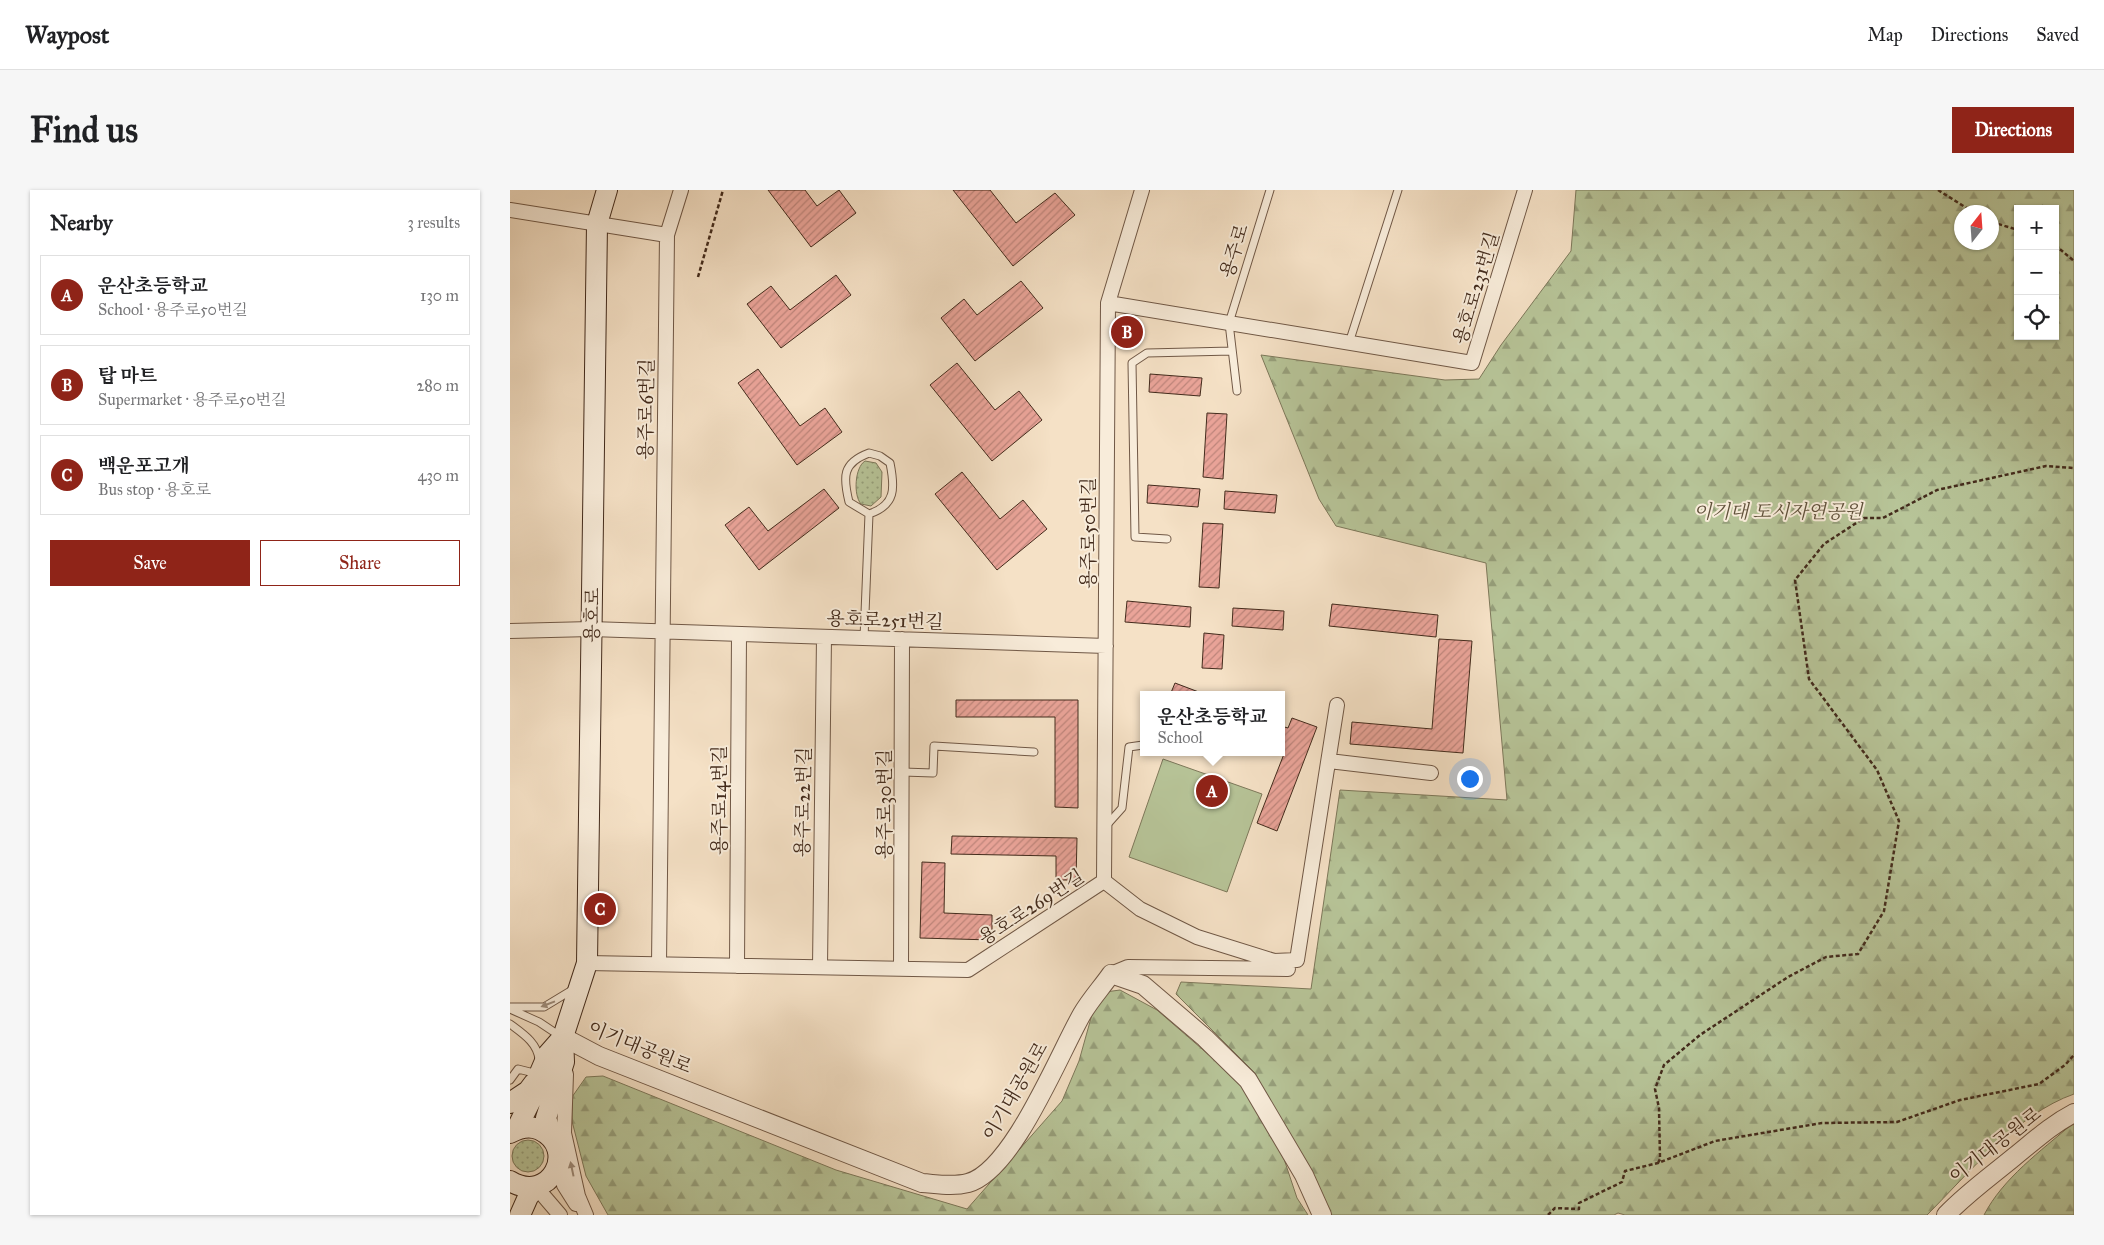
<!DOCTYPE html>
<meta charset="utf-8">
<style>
:root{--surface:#fff;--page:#f6f6f6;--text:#202124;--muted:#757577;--line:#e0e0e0;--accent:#8f2418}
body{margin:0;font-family:"IM FELL Great Primer","Noto Serif KR",serif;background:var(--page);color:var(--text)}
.controls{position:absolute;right:15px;top:15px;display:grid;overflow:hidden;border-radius:0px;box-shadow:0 1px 4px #0004}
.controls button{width:45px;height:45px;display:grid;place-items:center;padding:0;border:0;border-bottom:1px solid var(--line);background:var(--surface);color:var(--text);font:25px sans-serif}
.compass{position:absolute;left:1444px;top:15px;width:45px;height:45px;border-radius:50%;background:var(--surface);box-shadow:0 1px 4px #0004;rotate:17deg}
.you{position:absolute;left:959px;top:588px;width:18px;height:18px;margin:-12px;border:4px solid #fff;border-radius:50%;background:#1a73e8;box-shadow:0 0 0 8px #1a73e833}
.badge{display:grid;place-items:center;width:32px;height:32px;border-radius:50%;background:var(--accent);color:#fff;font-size:16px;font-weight:700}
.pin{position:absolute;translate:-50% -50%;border:2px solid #fff;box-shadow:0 1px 5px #0006}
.popup{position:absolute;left:630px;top:501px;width:145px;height:65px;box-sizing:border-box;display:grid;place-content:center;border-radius:0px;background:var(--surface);filter:drop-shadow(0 1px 4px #0005);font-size:16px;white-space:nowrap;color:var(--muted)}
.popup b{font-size:19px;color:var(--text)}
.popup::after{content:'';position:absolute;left:50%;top:100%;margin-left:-10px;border:10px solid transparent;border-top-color:var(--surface)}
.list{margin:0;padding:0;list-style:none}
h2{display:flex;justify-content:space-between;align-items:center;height:65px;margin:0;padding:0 20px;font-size:21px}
h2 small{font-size:16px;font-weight:400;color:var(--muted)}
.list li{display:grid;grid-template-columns:32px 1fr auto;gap:15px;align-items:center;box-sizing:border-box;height:80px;margin:0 10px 10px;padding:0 10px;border:1px solid var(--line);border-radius:0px}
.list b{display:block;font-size:19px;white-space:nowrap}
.list p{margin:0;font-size:16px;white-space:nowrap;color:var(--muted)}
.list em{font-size:16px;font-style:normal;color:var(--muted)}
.actions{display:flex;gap:10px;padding:15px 20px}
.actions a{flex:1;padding:11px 0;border:1px solid var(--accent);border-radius:0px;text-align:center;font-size:18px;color:var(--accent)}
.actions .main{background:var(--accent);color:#fff}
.icon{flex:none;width:28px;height:28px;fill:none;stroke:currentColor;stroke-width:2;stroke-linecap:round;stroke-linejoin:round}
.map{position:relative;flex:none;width:1564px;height:1025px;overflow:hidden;border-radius:0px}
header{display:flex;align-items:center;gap:30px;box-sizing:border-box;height:70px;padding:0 25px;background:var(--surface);border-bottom:1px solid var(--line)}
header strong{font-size:24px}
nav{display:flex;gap:28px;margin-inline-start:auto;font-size:18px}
.intro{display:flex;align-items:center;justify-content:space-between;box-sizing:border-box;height:120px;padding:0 30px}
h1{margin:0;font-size:35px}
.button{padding:12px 22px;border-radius:0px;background:var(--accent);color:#fff;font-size:18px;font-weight:700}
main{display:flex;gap:30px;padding:0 30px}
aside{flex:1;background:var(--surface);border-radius:0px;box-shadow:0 1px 4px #0004}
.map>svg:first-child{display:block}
.grass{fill:url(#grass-dots);stroke:#7d785a}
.forest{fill:url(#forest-firs);stroke:#7d785a;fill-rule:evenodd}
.pitch{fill:#b7c498;stroke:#7d785a}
.building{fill:url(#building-hatch);stroke:#432b1c}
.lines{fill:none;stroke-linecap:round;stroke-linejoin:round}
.service-casing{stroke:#705846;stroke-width:9}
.minor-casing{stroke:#705846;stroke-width:16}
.tertiary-casing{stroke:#705846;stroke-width:20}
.secondary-casing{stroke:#432b1c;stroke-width:22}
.path{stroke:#432b1c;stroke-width:2.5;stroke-dasharray:4 2.5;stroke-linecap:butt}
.service{stroke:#f8ecda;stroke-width:7}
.minor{stroke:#f8ecda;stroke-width:14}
.tertiary{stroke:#f8ecda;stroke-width:18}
.secondary{stroke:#f8ecda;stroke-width:20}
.oneway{fill:#9e8c7b}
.labels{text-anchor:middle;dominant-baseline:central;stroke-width:4;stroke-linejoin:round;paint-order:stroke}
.street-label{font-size:19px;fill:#432b1c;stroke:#f8ecda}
.park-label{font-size:19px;font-style:italic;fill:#60513b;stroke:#f8ecda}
</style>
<header>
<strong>Waypost</strong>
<nav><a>Map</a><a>Directions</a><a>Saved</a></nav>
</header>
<div class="intro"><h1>Find us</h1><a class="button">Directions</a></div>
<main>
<aside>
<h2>Nearby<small>3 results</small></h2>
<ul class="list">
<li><span class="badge">A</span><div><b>운산초등학교</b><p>School · 용주로50번길</p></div><em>130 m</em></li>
<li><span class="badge">B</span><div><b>탑 마트</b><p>Supermarket · 용주로50번길</p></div><em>280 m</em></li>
<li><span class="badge">C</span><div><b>백운포고개</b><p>Bus stop · 용호로</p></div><em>430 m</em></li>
</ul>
<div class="actions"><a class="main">Save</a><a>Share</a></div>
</aside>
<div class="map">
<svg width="1564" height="1025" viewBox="0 0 1564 1025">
<defs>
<pattern id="grass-dots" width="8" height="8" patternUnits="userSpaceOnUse" patternTransform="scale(1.25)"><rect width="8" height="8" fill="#b7c498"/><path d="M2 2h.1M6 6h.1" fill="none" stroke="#969f7b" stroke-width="1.8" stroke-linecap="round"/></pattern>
<pattern id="forest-firs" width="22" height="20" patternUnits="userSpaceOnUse" patternTransform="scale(1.25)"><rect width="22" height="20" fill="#b7c498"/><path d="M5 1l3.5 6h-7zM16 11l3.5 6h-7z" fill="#969f7b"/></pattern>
<pattern id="building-hatch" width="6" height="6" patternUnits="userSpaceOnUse" patternTransform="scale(1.25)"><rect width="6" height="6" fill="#eaa499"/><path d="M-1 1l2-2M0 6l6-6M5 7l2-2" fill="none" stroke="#bf867c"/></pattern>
</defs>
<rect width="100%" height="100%" fill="#f5e1c6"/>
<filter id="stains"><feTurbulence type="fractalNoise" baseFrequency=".004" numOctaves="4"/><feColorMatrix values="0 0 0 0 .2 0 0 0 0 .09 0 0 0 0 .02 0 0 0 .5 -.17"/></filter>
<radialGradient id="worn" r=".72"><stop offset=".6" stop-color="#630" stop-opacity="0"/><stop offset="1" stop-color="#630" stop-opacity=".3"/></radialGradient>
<!-- grass -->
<path class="grass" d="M355 271 366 273 372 282 371 307 361 316 351 314C343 305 345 277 355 271Z
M2 966a16 16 0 1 1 32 0a16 16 0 1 1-32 0Z"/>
<!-- forest -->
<path class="forest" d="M1066 0H1564V904C1507 924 1459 983 1417 1025H1115L1108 1023 1104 1025H817L745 883 666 804 671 792 801 799 830 600 997 610 976 373 826 336 809 309 751 165 935 190 969 189 991 155 1061 61ZM1508 19H1545V146H1508ZM1452 22H1482V52H1452Z
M610 800 647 820 736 897 774 969 787 1008 798 1025H98L76 986 62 931V907L76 887 93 886 326 980 457 1019 552 911 569 871 588 803Z
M1562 934H1564V1025H1474C1493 988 1531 961 1562 934Z"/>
<!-- pitch -->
<path class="pitch" d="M653 569 752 604 717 702 619 667Z"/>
<!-- building -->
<path class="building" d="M258 0H295L307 16 329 0 346 23 301 57Z
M443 0H480L506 33 545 3 565 25 503 76Z
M326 85 341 105 271 158 237 114 261 96 280 120Z
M511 91 533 118 465 171 431 128 454 109 467 125Z
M447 173 485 220 509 201 532 230 482 271 420 195Z
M248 179 290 236 315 218 332 242 287 275 228 193Z
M640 184 692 188 690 206 639 202Z
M697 223 717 224 713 289 693 287Z
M452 282 490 329 513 310 537 339 487 380 425 304Z
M638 295 690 299 688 317 637 313Z
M314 299 329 318 249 380 215 335 239 317 258 341Z
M715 301 767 305 765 323 714 319Z
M693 333 713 334 709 398 689 397Z
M617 411 681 417 680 437 615 432Z
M822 414 928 425 926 447 819 436Z
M723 418 774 421 773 440 722 436Z
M694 443 714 445 712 479 692 478Z
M929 449 962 451 953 563 840 554 842 532 922 539Z
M665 493 694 504V505H660Z
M446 510H568V618L545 617V527H446Z
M782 528 807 537 767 641 747 633 774 564 771 563V536L778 538Z
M442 646 567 648 566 690H546V666L441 664Z
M412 672 435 673 434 723 482 725V750L410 748Z"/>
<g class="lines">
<!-- service casing -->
<g class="service-casing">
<path id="service" d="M839 153 888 0
M727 201 719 133 760 0
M359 263 370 266 380 273C385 298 386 315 359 324L339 312C333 287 332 273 359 263Z
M657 349 625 347 622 173 637 163 722 161
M354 448 359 324
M393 582 423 583 424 556 524 562
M595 637 612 618 619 557 633 555
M0 817H34L62 800
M0 819 29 832 50 846
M0 834C12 843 28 853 29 870
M0 890 8 879 28 884"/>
</g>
<!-- minor casing -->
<g class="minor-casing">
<path id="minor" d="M0 20 157 45
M598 113 962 173 1015 0
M0 441 81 439 596 456
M819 571 921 583
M594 691 598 113 632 0
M594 691 630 719 687 747 764 771 787 770 827 515
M77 773 458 780 594 691
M149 774 157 45 171 0
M227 776 229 444
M310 777 314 447
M391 779 392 449
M601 784 618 777 778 779
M56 884 54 943 68 1006 76 1025
M49 972 54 995 66 1014
M26 997 50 1025"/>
</g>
<!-- tertiary casing -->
<g class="tertiary-casing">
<path id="tertiary" d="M53 847 89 866 412 993C427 994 443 997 458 993 503 981 549 864 572 824 580 810 592 797 601 784L633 795 695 848 738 890 794 985 812 1025
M1436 1025C1457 1003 1481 986 1504 967 1524 951 1541 935 1564 923"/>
</g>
<!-- secondary casing -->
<g class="secondary-casing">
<path id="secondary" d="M0 913 18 901 24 893
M6 940 24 904 29 885 38 864 53 847
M0 943C9 938 20 935 30 940 69 959 40 1015 0 991
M43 950 36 928 54 872 53 847 77 773 87 34 97 0
M10 1025 18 1007 26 997"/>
</g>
<!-- path -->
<path class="path" d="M1428 0 1463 22
M1482 32 1508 40
M1545 55 1564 71
M188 87 213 0
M1148 973 1150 969 1149 918 1145 899 1154 875 1190 845 1278 787 1316 767 1348 764 1374 721 1389 631 1367 580 1299 489 1285 390 1314 354 1354 328H1373L1427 300 1536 276 1564 278
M1038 1025 1045 1018 1069 1019V1013L1112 992 1115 981 1148 973 1205 951 1312 933 1387 932 1450 910 1529 894 1555 875 1564 865"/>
<!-- service -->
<use href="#service" class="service"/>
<!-- minor -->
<use href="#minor" class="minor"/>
<!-- tertiary -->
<use href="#tertiary" class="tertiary"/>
<!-- secondary -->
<use href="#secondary" class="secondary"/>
</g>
<!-- one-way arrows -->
<defs><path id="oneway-solid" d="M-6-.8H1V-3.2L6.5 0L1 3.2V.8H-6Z" transform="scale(1.25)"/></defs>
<g class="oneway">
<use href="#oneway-solid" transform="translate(38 814) rotate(159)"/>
<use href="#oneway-solid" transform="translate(62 979) rotate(-102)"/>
</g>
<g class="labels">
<!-- street labels -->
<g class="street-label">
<text transform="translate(724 61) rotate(-73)">용주로</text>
<text transform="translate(966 98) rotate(-73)">용호로231번길</text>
<text transform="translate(136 219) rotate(-89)">용주로6번길</text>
<text transform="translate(578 343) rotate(-90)">용주로50번길</text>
<text transform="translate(82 425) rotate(-89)">용호로</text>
<text transform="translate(375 430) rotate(2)">용호로251번길</text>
<text transform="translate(209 610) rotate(-90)">용주로14번길</text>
<text transform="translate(293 612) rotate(-89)">용주로22번길</text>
<text transform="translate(374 614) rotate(-90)">용주로30번길</text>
<text transform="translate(521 717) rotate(-33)">용호로269번길</text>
<text transform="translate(130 857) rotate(22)">이기대공원로</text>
<text transform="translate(505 901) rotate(-60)">이기대공원로</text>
<text transform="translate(1485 955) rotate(-38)">이기대공원로</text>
</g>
<!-- park labels -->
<g class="park-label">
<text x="1268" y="321">이기대 도시자연공원</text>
</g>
</g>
<rect width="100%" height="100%" filter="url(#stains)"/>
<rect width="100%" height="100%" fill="url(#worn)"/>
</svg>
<div class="controls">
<button>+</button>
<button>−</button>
<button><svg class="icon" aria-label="locate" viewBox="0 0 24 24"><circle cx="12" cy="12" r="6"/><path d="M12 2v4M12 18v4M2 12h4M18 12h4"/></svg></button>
</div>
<svg class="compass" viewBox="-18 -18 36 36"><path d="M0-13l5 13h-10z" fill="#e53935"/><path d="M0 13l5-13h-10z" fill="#757577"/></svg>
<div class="you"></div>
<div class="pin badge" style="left:702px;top:601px">A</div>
<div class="popup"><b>운산초등학교</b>School</div>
<div class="pin badge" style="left:617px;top:142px">B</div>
<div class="pin badge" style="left:90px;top:719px">C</div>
</div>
</main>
